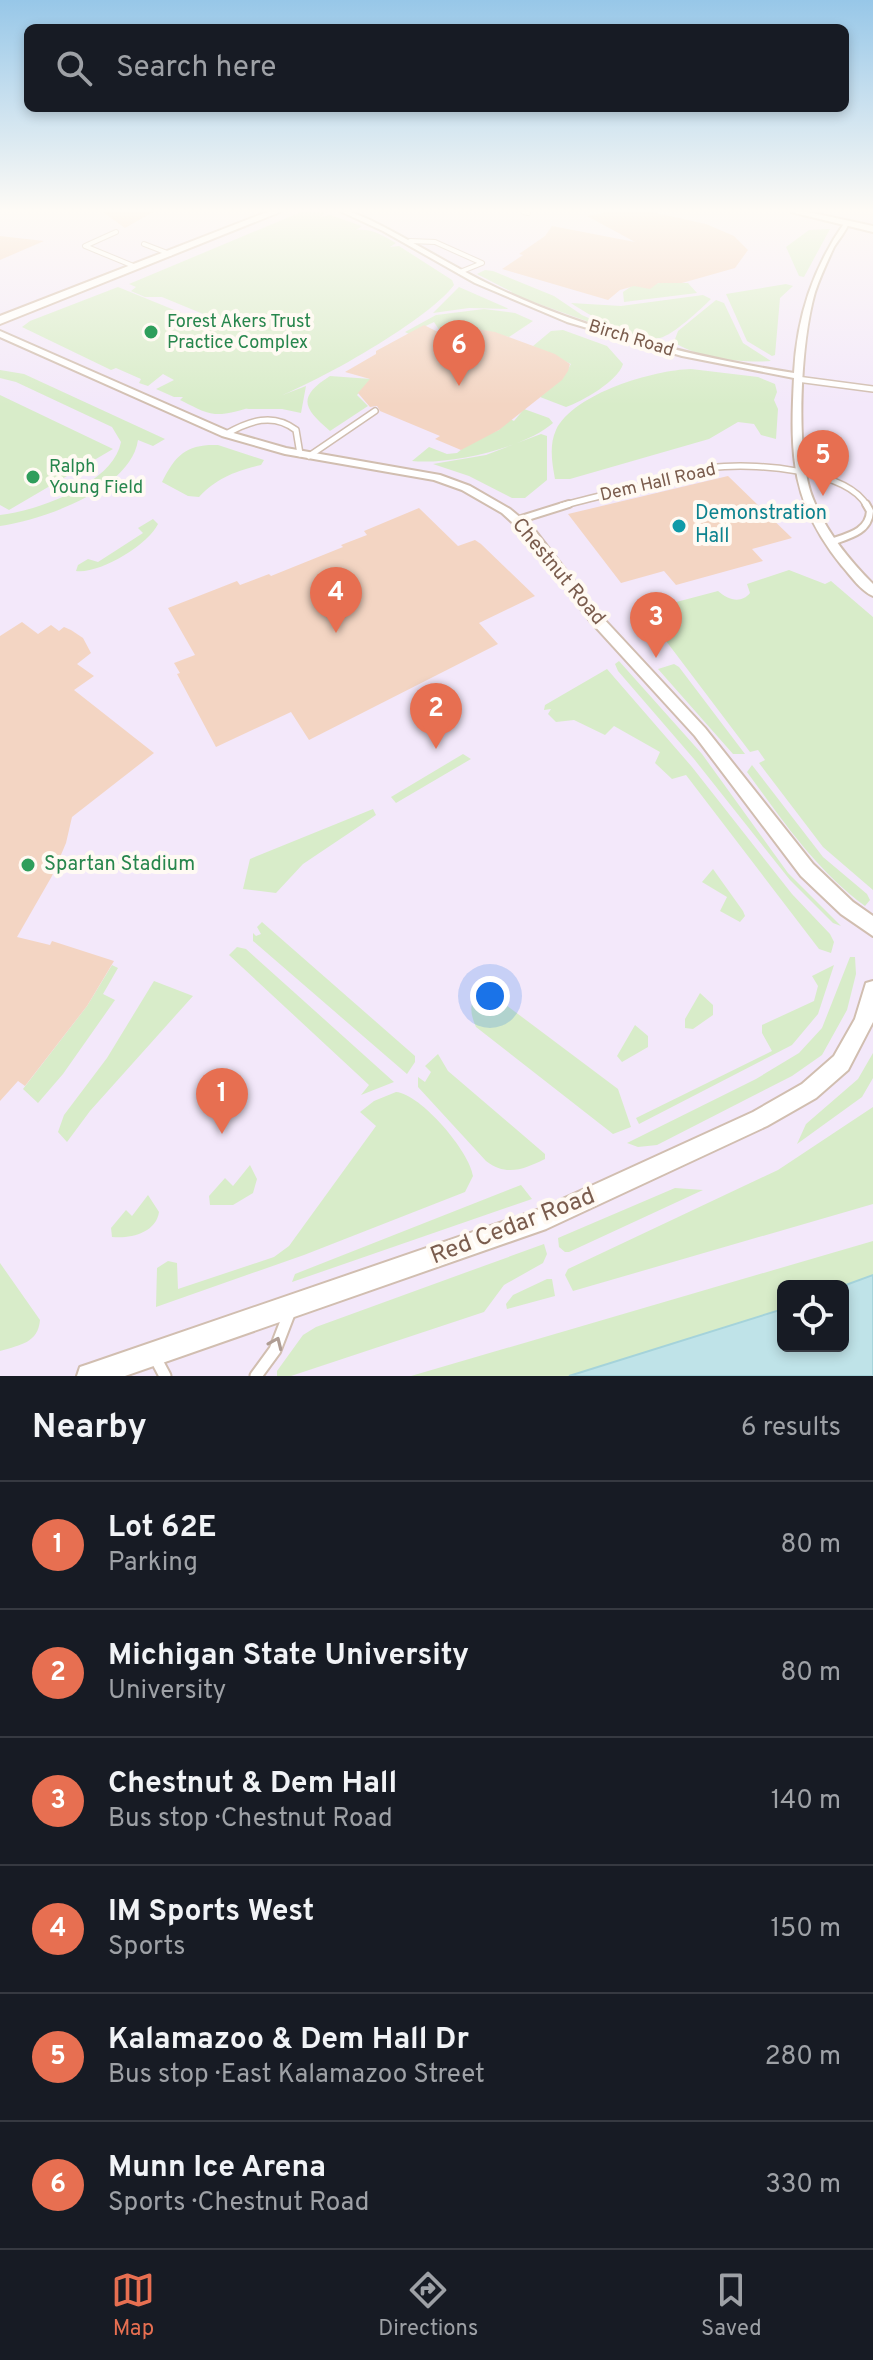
<!DOCTYPE html>
<meta charset="utf-8">
<style>
:root{--surface:#171b24;--page:#242831;--text:#f1f3f6;--muted:#9ea1a6;--line:#363941;--accent:#e76f51}
body{margin:0;font-family:Overpass,sans-serif;background:var(--page);color:var(--text)}
.controls{position:absolute;right:24px;bottom:24px;display:grid;overflow:hidden;border-radius:12px;box-shadow:0 4px 12px #0003}
.controls button{width:72px;height:72px;display:grid;place-items:center;padding:0;border:0;border-bottom:2px solid var(--line);background:var(--surface);color:var(--text);font:40px sans-serif}
.you{position:absolute;left:490px;top:996px;width:28px;height:28px;margin:-20px;border:6px solid #fff;border-radius:50%;background:#1a73e8;box-shadow:0 0 0 12px #1a73e833}
.badge{display:grid;place-items:center;width:52px;height:52px;border-radius:50%;background:var(--accent);color:#fff;font-size:26px;font-weight:700}
.pin{position:absolute;translate:-50% -66px;filter:drop-shadow(0 2px 4px #0008)}
.pin::after{content:'';position:absolute;top:42px;width:28px;height:24px;background:inherit;clip-path:polygon(0 0,100% 0,50% 100%)}
.list{margin:0;padding:0;list-style:none}
h2{display:flex;justify-content:space-between;align-items:center;height:104px;margin:0;padding:0 32px;font-size:34px}
h2 small{font-size:26px;font-weight:400;color:var(--muted)}
.list li{display:grid;grid-template-columns:52px 1fr auto;gap:24px;align-items:center;box-sizing:border-box;height:128px;padding:0 32px;border-top:2px solid var(--line)}
.list b{display:block;font-size:30px;white-space:nowrap}
.list p{margin:0;font-size:26px;white-space:nowrap;color:var(--muted)}
.list em{font-size:26px;font-style:normal;color:var(--muted)}
.icon{flex:none;width:44px;height:44px;fill:none;stroke:currentColor;stroke-width:2;stroke-linecap:round;stroke-linejoin:round}
.map{position:relative;flex:none;width:873px;height:1376px;overflow:hidden}
.search{position:absolute;background:var(--surface);box-shadow:0 4px 12px #0003;left:24px;right:24px;top:24px;height:88px;display:flex;align-items:center;gap:20px;box-sizing:border-box;padding:0 28px;border-radius:12px;color:var(--muted);font-size:30px}
.sheet{height:872px;background:var(--surface)}
nav{display:flex;justify-content:space-around;align-items:center;box-sizing:border-box;height:112px;border-top:2px solid var(--line);background:var(--surface);font-size:22px;color:var(--muted)}
nav a{display:grid;justify-items:center;gap:4px}
nav .on{color:var(--accent)}
.map>svg:first-child{display:block}
.education{fill:#f3e8fa;fill-rule:evenodd}
.green{fill:#d8ecc9}
.water{fill:#bfe3e8;stroke:#a5d3da;stroke-width:2}
.building{fill:#f3d5c3}
.lines{fill:none;stroke-linecap:round;stroke-linejoin:round}
.lane-far3-casing{stroke:#d1beb0;stroke-width:6}
.lane-far2-casing{stroke:#d1beb0;stroke-width:8}
.lane-far1-casing{stroke:#d1beb0;stroke-width:10}
.lane-casing{stroke:#d1beb0;stroke-width:15}
.street-casing{stroke:#d1beb0;stroke-width:4}
.secondary-casing{stroke:#d6c0b0;stroke-width:4}
.lane-far3{stroke:#fff;stroke-width:4}
.lane-far2{stroke:#fff;stroke-width:5}
.lane-far1{stroke:#fff;stroke-width:6}
.lane{stroke:#fff;stroke-width:11}
.street{fill:#fff;fill-rule:evenodd}
.secondary{fill:#fff;fill-rule:evenodd}
.oneway{stroke:#af9d94}
.leisure-dot{fill:#2e9e5b;stroke:#fffaf3;stroke-width:3}
.culture-dot{fill:#0f9aa8;stroke:#fffaf3;stroke-width:3}
.labels{text-anchor:middle;dominant-baseline:central;stroke-width:8;stroke-linejoin:round;paint-order:stroke}
.far-leisure-label{font-size:18px;fill:#27864d;stroke:#fffaf3;text-anchor:start}
.far-street-label{font-size:18px;fill:#7a5c4d;stroke:#fffaf3}
.culture-label{font-size:20px;fill:#0d838f;stroke:#fffaf3;text-anchor:start}
.street-label{font-size:20px;fill:#7a5c4d;stroke:#fffaf3}
.leisure-label{font-size:20px;fill:#27864d;stroke:#fffaf3;text-anchor:start}
.near-street-label{font-size:24px;fill:#7a5c4d;stroke:#fffaf3}
</style>
<div class="map">
<svg width="873" height="1376" viewBox="0 0 873 1376">
<rect width="100%" height="100%" fill="#fdf6ec"/>
<!-- education -->
<path class="education" d="M0 212H873V1376H0ZM783 1286H843V1346H783Z"/>
<!-- green -->
<path class="green" d="M301 212 326 213 320 217 330 215 362 226 356 230C371 228 382 235 396 243L390 247 399 246 452 280 454 285C426 324 262 418 215 414 203 413 191 405 180 400L183 397H174L156 389 174 380 163 374 148 386 139 383 141 379 116 368 111 370 22 327 30 321 118 287 211 325 220 321 162 297H145L131 291 136 287 129 284Z
M830 229 804 277 799 276 786 247 809 230Z
M485 270 493 271 554 296 582 315 628 336 511 294 512 292 477 274Z
M660 283H688L697 293 624 302 623 292 632 286Z
M786 284 793 286 780 298 775 355 772 356 747 341 726 294Z
M459 287 507 308 508 309 469 308 433 313Z
M703 295 711 299C701 309 673 335 660 338 637 342 590 316 571 303L621 306Z
M716 300 724 303 743 343 771 361C749 363 699 360 674 342L678 331Z
M484 309 515 313 533 321 509 337 465 327 442 334 434 322 409 334 405 332 436 315Z
M563 330 607 346 623 364C618 381 583 401 566 407L540 397 562 379 571 364 533 346 551 331Z
M691 369 758 377 775 384 777 392 774 400 778 409 776 439 761 435 754 424 738 422 709 439 570 479H555C552 463 549 445 556 430 574 393 654 370 691 369Z
M0 370 24 374 165 439 153 446 138 440C131 489 43 520 0 526V515C37 511 113 484 121 442L112 427 16 382 0 378Z
M330 376 371 379 357 395 368 406 330 431C303 408 297 397 330 376Z
M306 386 301 413 282 409H246Z
M0 395 113 449 9 510 0 505Z
M524 409 549 418 553 423C525 448 449 465 412 461L429 447 447 454 457 453 471 442 499 430 508 418 514 421Z
M541 434 547 436V480L525 498H512L469 476 433 464 486 455Z
M218 445 264 460 261 465C235 471 217 478 199 497L188 496 162 482C176 454 187 444 218 445Z
M153 519 158 524C148 545 100 574 76 571L78 565 88 559 98 562 143 533 138 528Z
M789 570 825 584 831 581 873 617V890L823 847 759 763 765 760 758 750 750 752 657 629 661 609 665 605 718 591C728 600 741 604 750 593L747 584Z
M619 661 702 754 788 873 841 926 833 923 790 880 694 759 618 671 615 664Z
M674 664 679 667 745 754H733L658 669Z
M607 669 692 767 792 894 830 934 834 942 831 953 819 949 686 775 672 779 655 763 660 752 614 726 605 735 574 720 556 722 548 714 551 709 544 710 545 705Z
M463 754 471 759 396 803 391 797Z
M752 765 823 857 867 894 870 900 865 906C815 869 783 821 747 772Z
M373 809 376 815 303 864 276 893 243 889 250 859Z
M713 869 743 911 745 916 740 922 720 911 727 897 702 882Z
M262 922 415 1056V1062L407 1074 253 941V933L256 936 261 934 257 927Z
M237 947 246 949 394 1082 361 1095 369 1085 229 955Z
M850 957H855L856 974 847 1010 822 1055 792 1076 657 1145 638 1147 627 1143 756 1079 799 1053 822 1028Z
M112 965 118 968 103 994 115 1000 63 1074 38 1103 23 1089 87 1006Z
M834 965 818 1014 792 1045 639 1124 636 1118 772 1051 762 1033V1025L814 1001 818 986 812 976Z
M154 981 193 996 90 1111 67 1142 58 1132 64 1115 107 1058Z
M486 990 618 1089 631 1127 613 1134 476 1027C469 1012 468 996 486 990Z
M700 993 713 1005V1015L693 1029 685 1028V1019Z
M635 1025 648 1036V1047L622 1062 617 1056Z
M873 1053V1078L862 1097 797 1144 806 1124 858 1079Z
M438 1054 448 1071 545 1154V1159C524 1169 507 1177 486 1161L418 1087V1077L425 1082 431 1072 425 1066Z
M396 1092C421 1094 470 1152 473 1176L465 1192 304 1255 156 1307 157 1268 168 1261 177 1263 178 1289 274 1257 289 1246 376 1126 360 1112 374 1101Z
M873 1107V1204L573 1291 565 1275 568 1269 778 1170Z
M250 1165 257 1179 253 1193 233 1205H210L209 1196 225 1178 233 1186Z
M521 1185 532 1199 292 1282 295 1274Z
M675 1188 703 1190 569 1252H565L559 1247 558 1238Z
M148 1195 159 1212C156 1233 130 1239 112 1237L111 1228 126 1210 132 1216Z
M873 1241V1275L843 1286H783V1309L569 1376H411Z
M544 1244 547 1254 543 1263 504 1285 484 1312 291 1376H277V1371L303 1335 316 1327Z
M0 1263 40 1320C38 1343 20 1345 0 1351Z
M547 1279H552L555 1296 507 1309 506 1304 513 1295Z"/>
<!-- water -->
<path class="water" d="M873 1275V1376H569L783 1309V1346H843V1286Z"/>
<!-- building -->
<path class="building" d="M103 212H153L125 228Z
M608 212H652L706 224 734 236 748 250 735 268 682 283H658L650 289 634 286 620 290 608 300 502 269 523 255 519 254 545 236 552 226 635 242 587 216Z
M0 236 44 241 0 260Z
M424 325 442 334 465 327 495 332 555 354 570 364 568 371 562 380 499 430 461 450 435 439 440 436 380 411 377 406 370 407 358 393 370 379 345 372 376 354V351Z
M728 476 792 538 752 549 763 561 676 585 664 571 621 583 568 514Z
M419 508 458 546 475 540 481 544 535 596 479 623 498 644 309 740 291 712 216 747 177 674 180 673 174 663 195 655 168 608 237 581 240 585 269 574 271 576 343 547 341 545 367 535 364 531Z
M22 622 38 634 51 625 59 631 64 627 71 630 83 638 91 653 77 664 94 676 74 690 154 753 72 817 66 843 52 876 17 937 50 945 52 941 114 961 87 1006 25 1086 18 1081 0 1101V636Z"/>
<g class="lines">
<!-- lane-far3 casing -->
<g class="lane-far3-casing">
<path id="lane-far3" d="M524 212 528 213
M116 232 85 246 136 267
M410 241 435 242 482 263 460 272
M144 244 170 254"/>
</g>
<!-- lane-far2 casing -->
<g class="lane-far2-casing">
<path id="lane-far2" d="M797 379 873 389
M226 434C249 421 273 412 296 430L300 454
M309 456 375 411
M561 506C595 497 629 489 663 480 679 476 695 470 711 468 750 462 847 469 867 506"/>
</g>
<!-- lane-far1 casing -->
<g class="lane-far1-casing">
<path id="lane-far1" d="M518 520 569 504
M831 542C848 536 869 532 870 511L866 504"/>
</g>
<!-- lane casing -->
<g class="lane-casing">
<path id="lane" d="M156 1359 165 1376
M256 1376 275 1350 290 1311"/>
</g>
<!-- street casing -->
<g class="street-casing">
<path id="street" d="M342 212H351L368 219C412 240 452 267 497 288 591 332 692 357 794 373 797 316 813 268 845 222H849C847 230 839 239 834 247 827 262 820 277 815 292 801 341 794 452 813 499 826 532 849 560 873 584V596C861 591 851 576 842 566 791 503 790 456 794 378L682 356 567 322 475 283 383 231Z
M0 331 230 432 286 448 440 475 470 486 510 509 533 528 601 616 705 728 813 864 853 902 873 916V936L841 914 801 876 695 736 591 622 525 534 502 513 462 490 434 480 285 454 222 436 0 337Z
M873 981V1022L848 1070 816 1098 767 1126 546 1229 125 1376H77L80 1367 89 1364 543 1208 753 1112 802 1084 834 1056 855 1019 866 983Z"/>
</g>
<!-- secondary casing -->
<g class="secondary-casing">
<path id="secondary" d="M267 212H280L0 324V316Z
M791 212H808L873 226V232Z"/>
</g>
<!-- lane-far3 -->
<use href="#lane-far3" class="lane-far3"/>
<!-- lane-far2 -->
<use href="#lane-far2" class="lane-far2"/>
<!-- lane-far1 -->
<use href="#lane-far1" class="lane-far1"/>
<!-- lane -->
<use href="#lane" class="lane"/>
<!-- street -->
<use href="#street" class="street"/>
<!-- secondary -->
<use href="#secondary" class="secondary"/>
</g>
<!-- one-way arrows -->
<defs><path id="oneway-chevron" d="M-2-3.5L2.5 0L-2 3.5" fill="none" stroke-width="1.6" stroke-linecap="round" stroke-linejoin="round" transform="scale(2)"/></defs>
<use class="oneway" href="#oneway-chevron" transform="translate(276 1343) rotate(-66)"/>
<!-- sky -->
<linearGradient id="sky" x2="0" y2="1"><stop stop-color="#97c7e8"/><stop offset="0.52" stop-color="#fefbf6"/><stop offset="1" stop-color="#fefbf6" stop-opacity="0"/></linearGradient>
<rect width="873" height="405" fill="url(#sky)"/>
<!-- markers -->
<g class="leisure-dot">
<circle cx="151" cy="332" r="8"/>
<circle cx="33" cy="477" r="8"/>
<circle cx="28" cy="865" r="8"/>
</g>
<circle class="culture-dot" cx="679" cy="526" r="8"/>
<g class="labels">
<!-- far-leisure labels -->
<g class="far-leisure-label">
<text x="167" y="322">Forest Akers Trust<tspan x="167" dy="21">Practice Complex</tspan></text>
<text x="49" y="467">Ralph<tspan x="49" dy="21">Young Field</tspan></text>
</g>
<!-- far-street labels -->
<g class="far-street-label">
<text transform="translate(631 339) rotate(17)">Birch Road</text>
<text transform="translate(658 483) rotate(-13)">Dem Hall Road</text>
</g>
<!-- culture labels -->
<g class="culture-label">
<text x="695" y="514">Demonstration<tspan x="695" dy="23">Hall</tspan></text>
</g>
<!-- street labels -->
<g class="street-label">
<text transform="translate(558 572) rotate(50)">Chestnut Road</text>
</g>
<!-- leisure labels -->
<g class="leisure-label">
<text x="44" y="865">Spartan Stadium</text>
</g>
<!-- near-street labels -->
<g class="near-street-label">
<text transform="translate(513 1227) rotate(-21)">Red Cedar Road</text>
</g>
</g>
</svg>
<div class="controls">
<button><svg class="icon" aria-label="locate" viewBox="0 0 24 24"><circle cx="12" cy="12" r="6"/><path d="M12 2v4M12 18v4M2 12h4M18 12h4"/></svg></button>
</div>
<div class="you"></div>
<div class="pin badge" style="left:222px;top:1134px">1</div>
<div class="pin badge" style="left:436px;top:749px">2</div>
<div class="pin badge" style="left:656px;top:658px">3</div>
<div class="pin badge" style="left:336px;top:633px">4</div>
<div class="pin badge" style="left:823px;top:496px">5</div>
<div class="pin badge" style="left:459px;top:386px">6</div>
<div class="search"><svg class="icon" aria-label="search" viewBox="0 0 24 24"><circle cx="10" cy="10" r="6"/><path d="M15 15l6 6"/></svg>Search here</div>
</div>
<section class="sheet">
<h2>Nearby<small>6 results</small></h2>
<ul class="list">
<li><span class="badge">1</span><div><b>Lot 62E</b><p>Parking</p></div><em>80 m</em></li>
<li><span class="badge">2</span><div><b>Michigan State University</b><p>University</p></div><em>80 m</em></li>
<li><span class="badge">3</span><div><b>Chestnut &amp; Dem Hall</b><p>Bus stop · Chestnut Road</p></div><em>140 m</em></li>
<li><span class="badge">4</span><div><b>IM Sports West</b><p>Sports</p></div><em>150 m</em></li>
<li><span class="badge">5</span><div><b>Kalamazoo &amp; Dem Hall Dr</b><p>Bus stop · East Kalamazoo Street</p></div><em>280 m</em></li>
<li><span class="badge">6</span><div><b>Munn Ice Arena</b><p>Sports · Chestnut Road</p></div><em>330 m</em></li>
</ul>
</section>
<nav>
<a class="on"><svg class="icon" aria-label="map" viewBox="0 0 24 24"><path d="M3 6l6-2 6 2 6-2v14l-6 2-6-2-6 2zM9 4v14M15 6v14"/></svg>Map</a>
<a><svg class="icon" aria-label="directions" viewBox="0 0 24 24"><path d="M12 3l9 9-9 9-9-9zM9 14v-3h6M13 9l2 2-2 2"/></svg>Directions</a>
<a><svg class="icon" aria-label="saved" viewBox="0 0 24 24"><path d="M7 4h10v16l-5-4-5 4z"/></svg>Saved</a>
</nav>
